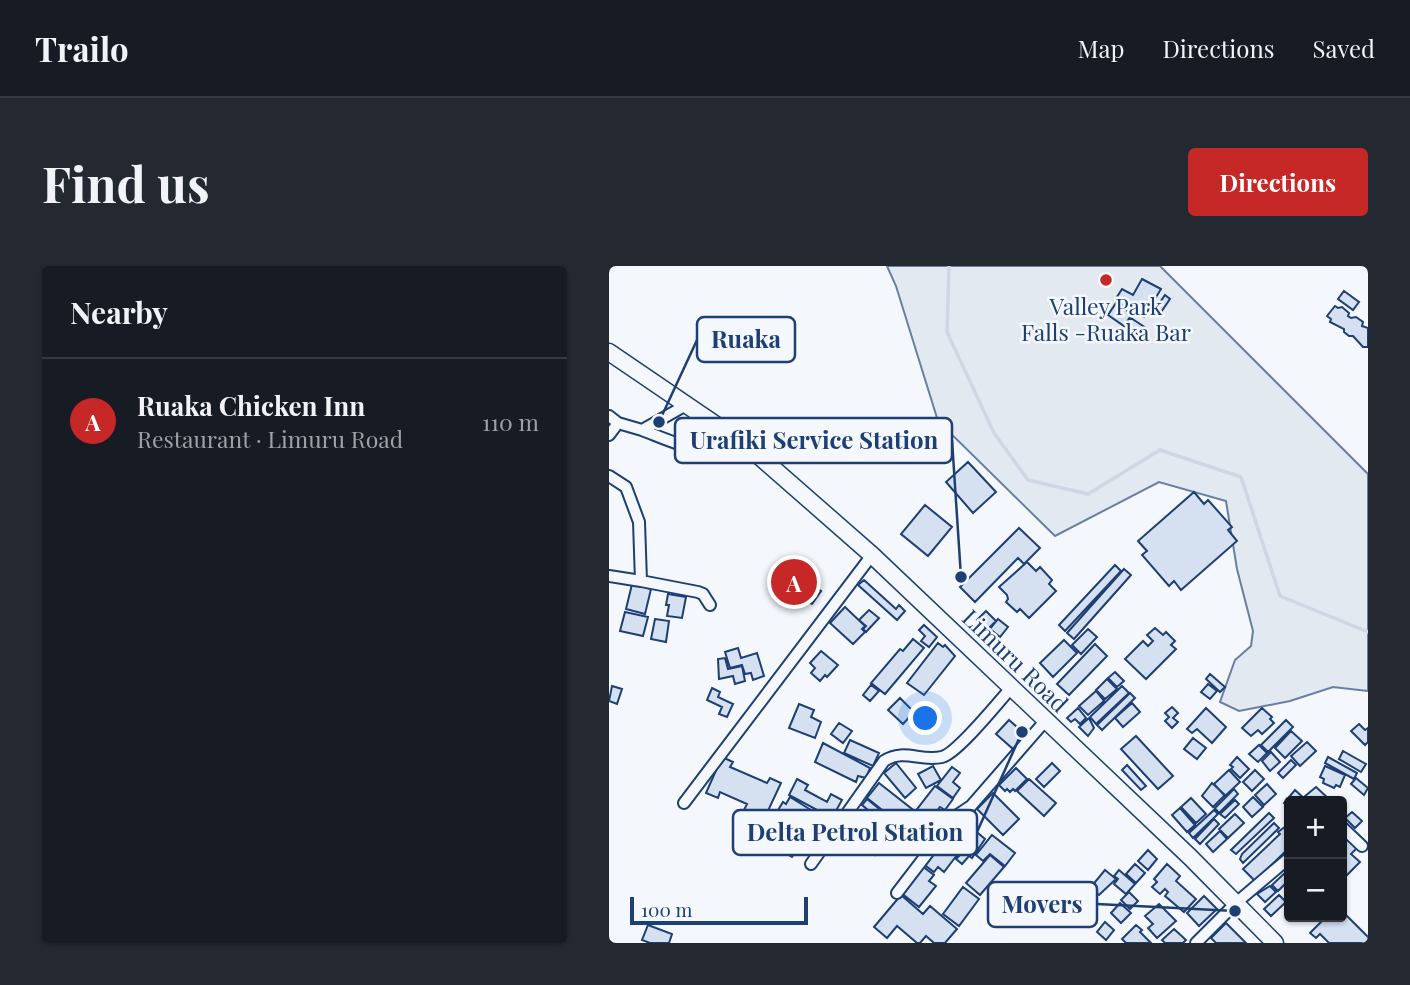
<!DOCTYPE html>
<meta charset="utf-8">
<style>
:root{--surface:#171b24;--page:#242831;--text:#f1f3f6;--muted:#9ea1a6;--line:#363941;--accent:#c62828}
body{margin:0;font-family:"Playfair Display",serif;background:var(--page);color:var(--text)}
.controls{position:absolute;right:21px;bottom:21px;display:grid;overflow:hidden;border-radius:7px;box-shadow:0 2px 5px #0004}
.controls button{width:63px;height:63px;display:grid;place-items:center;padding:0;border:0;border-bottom:2px solid var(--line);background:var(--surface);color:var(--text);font:35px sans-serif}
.scale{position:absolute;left:21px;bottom:18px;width:178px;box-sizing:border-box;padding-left:7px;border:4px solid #1d3f73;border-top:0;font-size:19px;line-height:24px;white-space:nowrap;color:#1d3f73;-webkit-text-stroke:5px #f4f7fb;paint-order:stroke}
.you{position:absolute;left:317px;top:453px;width:24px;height:24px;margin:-18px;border:5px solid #fff;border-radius:50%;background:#1a73e8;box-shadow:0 0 0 10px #1a73e833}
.badge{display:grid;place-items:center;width:46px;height:46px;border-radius:50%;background:var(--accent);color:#fff;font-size:23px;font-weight:700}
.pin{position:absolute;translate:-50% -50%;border:4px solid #fff;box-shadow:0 2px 7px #0006}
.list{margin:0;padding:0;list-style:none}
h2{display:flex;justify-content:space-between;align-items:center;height:91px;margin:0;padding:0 28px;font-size:30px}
h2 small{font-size:23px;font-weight:400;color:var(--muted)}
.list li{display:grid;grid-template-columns:46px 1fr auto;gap:21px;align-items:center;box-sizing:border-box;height:126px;padding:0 28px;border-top:2px solid var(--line)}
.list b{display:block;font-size:26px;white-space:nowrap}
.list p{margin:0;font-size:23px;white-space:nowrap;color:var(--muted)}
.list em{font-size:23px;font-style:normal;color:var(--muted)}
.map{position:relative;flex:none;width:759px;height:677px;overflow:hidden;border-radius:7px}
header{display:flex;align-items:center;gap:42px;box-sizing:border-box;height:98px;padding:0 35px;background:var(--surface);border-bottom:2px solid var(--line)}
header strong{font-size:33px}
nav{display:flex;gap:38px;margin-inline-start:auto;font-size:24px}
.intro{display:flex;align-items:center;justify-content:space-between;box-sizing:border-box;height:168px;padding:0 42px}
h1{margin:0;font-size:49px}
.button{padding:18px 32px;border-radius:7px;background:var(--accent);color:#fff;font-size:24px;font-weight:700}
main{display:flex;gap:42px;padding:0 42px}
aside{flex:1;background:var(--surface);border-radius:7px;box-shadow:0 2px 5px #0004}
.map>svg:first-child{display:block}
.green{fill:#e3e9f0;stroke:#687fa3;stroke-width:2}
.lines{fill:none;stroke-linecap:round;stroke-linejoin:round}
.stream{stroke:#cfd7e4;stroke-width:3.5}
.building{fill:#d5e0f0;stroke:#1d3f73;stroke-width:2}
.street-casing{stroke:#1d3f73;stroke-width:14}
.secondary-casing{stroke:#1d3f73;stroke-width:19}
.street{stroke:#f4f7fb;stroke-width:10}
.secondary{stroke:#f4f7fb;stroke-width:16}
.poi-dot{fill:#c62828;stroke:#f4f7fb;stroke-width:2.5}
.labels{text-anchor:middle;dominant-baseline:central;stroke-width:5;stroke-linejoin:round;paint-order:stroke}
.poi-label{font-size:23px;fill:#1d3f73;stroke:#f4f7fb}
.street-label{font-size:23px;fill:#1d3f73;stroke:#f4f7fb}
.leader{fill:none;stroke:#1d3f73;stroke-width:2.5}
.callout-dot{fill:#1d3f73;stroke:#f4f7fb;stroke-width:2.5}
.callout{fill:#f4f7fb;stroke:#1d3f73;stroke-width:2.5}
.callout-label{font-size:24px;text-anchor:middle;font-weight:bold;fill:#1d3f73}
</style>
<header>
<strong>Trailo</strong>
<nav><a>Map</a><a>Directions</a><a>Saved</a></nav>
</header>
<div class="intro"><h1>Find us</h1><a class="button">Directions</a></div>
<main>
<aside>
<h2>Nearby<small></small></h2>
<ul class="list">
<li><span class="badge">A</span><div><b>Ruaka Chicken Inn</b><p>Restaurant · Limuru Road</p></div><em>110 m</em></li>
</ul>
</aside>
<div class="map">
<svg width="759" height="677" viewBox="0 0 759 677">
<rect width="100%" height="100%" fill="#f4f7fb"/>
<!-- green -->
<path class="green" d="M278 0H551L759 208V425L724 421 681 435 630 445 611 436 626 394 642 380 644 365 628 303 617 235 550 216 446 270 329 155 287 20Z"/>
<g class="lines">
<!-- stream -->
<path class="stream" d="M340 0 338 66 385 167 419 214 479 228 551 184 632 211 671 330 759 366"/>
</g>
<!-- building -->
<path class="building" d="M533 13 552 23 535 51 506 34 513 23 524 29Z
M735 25 750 36 744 44 729 33Z
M556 29 561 33 550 49 545 45Z
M507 37 523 48 515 60 499 49Z
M726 40 729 42 733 41 740 47 739 50 742 52 747 51 754 56 753 60 759 62V81H754L744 70H740L735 66V63L721 56 722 53 718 50Z
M522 52 537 62 532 70 517 60Z
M359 196 387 226 364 247 337 216Z
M585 226 595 238 599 234 623 261 619 264 628 275 572 324 565 315 560 320 533 289 538 285 529 275Z
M316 239 343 261 319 290 292 268Z
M410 262 431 282 415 298 409 292 366 336 351 321Z
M418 296 427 305 431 301 443 314 440 318 447 325 420 352 411 343 408 346 397 336 399 333 398 329 390 321Z
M506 299 512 305 456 365 450 359Z
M515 303 522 309 465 373 458 367Z
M181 306 212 325 203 338 173 319Z
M24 314 39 318 38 322 42 323 36 348 17 343Z
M255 314 287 343 290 339 296 345 288 354 249 319Z
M59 328 77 331 73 352 58 350 60 339H57Z
M236 341 256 360 253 363 256 366 244 378 221 357Z
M260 344 270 352 257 366 254 363 257 360 250 354Z
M377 345 387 355 379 363 368 354Z
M16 346 39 351 34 370 11 365Z
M46 353 60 355 57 376 42 373Z
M389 353 399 361 391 371 381 363Z
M315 359 328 371 320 381 312 375 316 370 310 364Z
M546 362 554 369 557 366 566 375 562 379 567 383 537 413 516 393 534 375 539 380 544 375 538 369Z
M479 363 488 371 472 388 463 379Z
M304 373 315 382 276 428 262 417 291 383 294 385Z
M455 374 468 387 444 411 431 397Z
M329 377 334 381 336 379 346 390 315 429 298 417Z
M486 378 498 390 460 429 448 418Z
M129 382 132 392 148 387 155 410 144 414 142 407 136 408 133 399 121 402 116 386Z
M212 385 229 399 218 411 216 409 211 415 202 407 206 402 201 397Z
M116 392 119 403 133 400 136 415 126 418 124 410 110 413 109 393Z
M506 406 515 415 508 421 499 412Z
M601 408 616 421 611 426 597 413Z
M498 413 508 423 496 433 487 424Z
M599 418 608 425 601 433 592 426Z
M262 419 270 425 261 435 254 429Z
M3 420 13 423 8 438 0 435Z
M513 420 520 427 487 458 481 451Z
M103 422 111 426 109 431 124 438 118 451 110 448 113 441 98 434Z
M487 425 495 435 479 449 470 440Z
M521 427 526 432 493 464 488 459Z
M291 432 305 446 294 458 279 444Z
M523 437 531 446 514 461 506 452Z
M190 438 205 444 202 451 212 456 206 472 180 462Z
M563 441 569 447 564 452 569 456 563 462 556 455 560 451 556 447Z
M469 442 477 452 471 458 466 453 462 456 458 452Z
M597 442 617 461 603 477 588 463 583 467 578 463Z
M653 442 663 451 661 453 665 457 653 468 649 464 642 470 633 462Z
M480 452 485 462 479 470 470 461Z
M400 454 417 469 404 483 387 468Z
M677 454 684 461 659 486 652 479Z
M230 457 243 465 234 477 222 468Z
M750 458 756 464 759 462V476L756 479 742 465Z
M682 465 693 475 676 492 666 482Z
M527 470 564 510 549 523 512 483Z
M584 472 597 482 588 493 575 483Z
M241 474 270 487 264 500 235 487Z
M698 476 707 485 691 500 682 490Z
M214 477 261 502 257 512 249 510 247 516 206 496Z
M650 479 658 487 649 496 640 488Z
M734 485 757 498 752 506 730 493Z
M662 486 671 496 661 505 653 495Z
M113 491 124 496 121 501 158 517 161 512 172 517 158 547 151 544 148 550 135 544 138 538 111 526 109 532 97 527Z
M628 491 640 503 631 512 622 503 624 501 621 499Z
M719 491 748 507 745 513 716 497Z
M682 494 687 499 674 512 669 507Z
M287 497 307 522 296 532 275 507Z
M443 497 451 505 435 521 427 513Z
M518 499 537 520 532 524 513 504Z
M324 500 332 514 317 522 309 508Z
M716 500 736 509 731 521 727 519 725 522 714 517 715 513 711 511Z
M343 501 351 507 344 516 351 522 344 532 328 520Z
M407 502 418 513 406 525 404 523 401 526 398 523 396 525 390 519Z
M620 504 631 516 616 530 605 518Z
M646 504 655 513 643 525 634 516Z
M747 512 759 522 755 529 742 518Z
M188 513 199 519 196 524 218 536 222 528 233 534 223 552 180 529Z
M420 513 447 537 435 550 408 525Z
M270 517 303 543 291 558 258 532Z
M603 517 616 529 604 541 593 530Z
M658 518 667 528 655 539 646 529Z
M326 520 344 533 336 544 331 541 327 546 334 550 325 563 302 551Z
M707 521 720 533 718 535H700L695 531Z
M625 523 629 528 610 547 606 542Z
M686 524 698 535H680V541L675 537Z
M384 527 410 553 394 569 368 543Z
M181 531 210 549 183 591 152 572 174 536 177 538Z
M644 531 654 541 643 551 634 541Z
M582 532 597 548 587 557 572 541Z
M258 533 290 559 275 578 266 571 276 558 253 539Z
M626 534 630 538 616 552 611 548Z
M571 542 586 559 578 566 563 549Z
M605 544 609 548 584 572 580 567Z
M743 546 753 555 746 562 736 552Z
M660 547 665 552 627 588 622 584Z
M626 548 635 557 619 572 610 563Z
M351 552 376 573 363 592 360 590 353 598 347 593 351 589 345 585 351 578 338 566Z
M605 553 610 558 591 578 586 573Z
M247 557 273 580 266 589 239 566Z
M665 557 670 562 634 597 631 593 633 588Z
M677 560 680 563V582L646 615 634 603 671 568 669 566Z
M611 565 618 573 604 586 597 578Z
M735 566 749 581 742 588 751 596 733 614V569Z
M336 568 349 578 343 585 348 589 335 606 329 601 325 606 313 597Z
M383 569 406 587 396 600 381 588 374 595 367 589Z
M539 584 548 593 539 604 529 595Z
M381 589 395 601 371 629 357 617Z
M526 598 536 607 527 617 517 608Z
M558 598 571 610 567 615 587 633 575 646 556 630 559 626 556 623 551 628 543 621 548 616 545 613Z
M313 600 325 609 320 615 327 620 310 641 291 626Z
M680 603V614L669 625 663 619Z
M496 604 507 613 490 629 481 622Z
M510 604 526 618 517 628 505 618 509 613 505 610Z
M661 620 667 626 656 636 648 628Z
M354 621 370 633 350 660 334 648Z
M520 626 529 635 521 643 512 634Z
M292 629 314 648 321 640 348 663 336 677H325L317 670 311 677H308L288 660 278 672 265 661Z
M670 629 677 636 662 650 655 643Z
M595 630 608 643 590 660 578 647Z
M511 637 522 647 512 657 502 647Z
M550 638 567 655 548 672 539 662 544 658 536 650Z
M733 645 759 671V677H720L711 668 707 672 701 667 717 651H733Z
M496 656 505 664 497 674 488 666Z
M617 657 637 677H607L602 672Z
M39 659 63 668 60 677H41L33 674Z
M527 659 533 664 531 666 542 677H517L513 673Z
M565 663 577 674 574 677H556L553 674Z"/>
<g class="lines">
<!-- street casing -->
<g class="street-casing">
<path id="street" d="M0 150 9 157 33 164 79 138
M33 164C67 177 105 196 141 182
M0 169 9 157
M0 210 17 221 30 256 32 315 89 326 94 328 101 339
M0 310 32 315
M75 537 263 289
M733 561 753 580
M202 598 275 495C295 482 311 496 333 491 349 487 390 435 403 421
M288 627 347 550 362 540 437 454
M587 677 627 637 680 592"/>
</g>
<!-- secondary casing -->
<g class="secondary-casing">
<path id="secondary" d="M0 86 141 182 263 289 581 591 666 677"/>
</g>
<!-- street -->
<use href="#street" class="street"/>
<!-- secondary -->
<use href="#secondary" class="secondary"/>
</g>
<!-- markers -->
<circle class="poi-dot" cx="497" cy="14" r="7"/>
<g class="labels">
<!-- poi labels -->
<g class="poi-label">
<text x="497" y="39">Valley Park<tspan x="497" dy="26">Falls -Ruaka Bar</tspan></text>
</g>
<!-- street labels -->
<g class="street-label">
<text transform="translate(407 394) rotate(44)">Limuru Road</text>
</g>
</g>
<!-- callouts -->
<path class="leader" d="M50 156L88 74M352 311L343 174M413 466L368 566M626 645L488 638"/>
<g class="callout-dot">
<circle cx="50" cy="156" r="7"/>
<circle cx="352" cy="311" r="7"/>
<circle cx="413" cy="466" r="7"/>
<circle cx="626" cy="645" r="7"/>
</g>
<g class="callout">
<rect x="88" y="51" width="98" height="45" rx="7"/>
<rect x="66" y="152" width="277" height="45" rx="7"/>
<rect x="124" y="544" width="244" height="45" rx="7"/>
<rect x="379" y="616" width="109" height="45" rx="7"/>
</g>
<g class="callout-label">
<text x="137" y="82">Ruaka</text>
<text x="205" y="183">Urafiki Service Station</text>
<text x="246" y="575">Delta Petrol Station</text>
<text x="433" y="647">Movers</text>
</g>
</svg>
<div class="controls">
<button>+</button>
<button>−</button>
</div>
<div class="scale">100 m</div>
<div class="you"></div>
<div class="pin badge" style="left:185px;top:316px">A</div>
</div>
</main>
